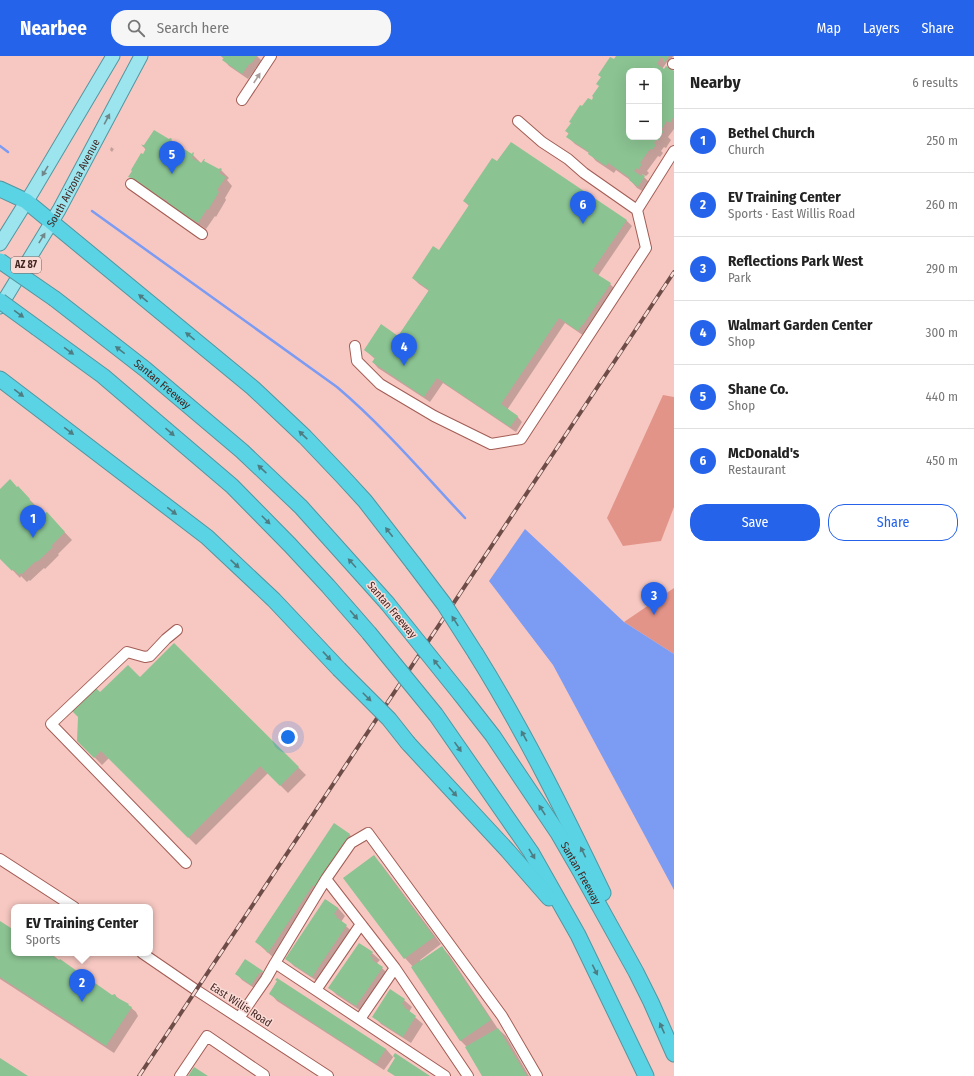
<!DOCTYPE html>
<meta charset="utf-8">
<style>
:root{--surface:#fff;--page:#f6f6f6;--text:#222;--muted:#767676;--line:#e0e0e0;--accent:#2563eb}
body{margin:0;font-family:"Fira Sans Condensed",sans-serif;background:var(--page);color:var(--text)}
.controls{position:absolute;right:12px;top:12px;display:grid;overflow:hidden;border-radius:8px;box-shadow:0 4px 16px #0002}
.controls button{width:36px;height:36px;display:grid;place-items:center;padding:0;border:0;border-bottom:1px solid var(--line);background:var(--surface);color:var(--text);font:20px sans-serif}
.you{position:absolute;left:288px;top:681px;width:14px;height:14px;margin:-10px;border:3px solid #fff;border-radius:50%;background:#1a73e8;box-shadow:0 0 0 6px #1a73e833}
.badge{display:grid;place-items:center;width:26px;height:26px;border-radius:50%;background:var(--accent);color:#fff;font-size:13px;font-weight:700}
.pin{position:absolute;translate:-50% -33px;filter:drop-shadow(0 1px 2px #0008)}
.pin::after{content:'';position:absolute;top:21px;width:14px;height:12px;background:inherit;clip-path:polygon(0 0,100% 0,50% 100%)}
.popup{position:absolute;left:11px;top:848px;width:142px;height:52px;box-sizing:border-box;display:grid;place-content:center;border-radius:8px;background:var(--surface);filter:drop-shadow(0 1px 3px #0005);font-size:13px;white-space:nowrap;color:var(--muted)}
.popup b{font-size:15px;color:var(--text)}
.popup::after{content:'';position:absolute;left:50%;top:100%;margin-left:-8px;border:8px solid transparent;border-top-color:var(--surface)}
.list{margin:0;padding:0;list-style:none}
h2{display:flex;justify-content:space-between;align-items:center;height:52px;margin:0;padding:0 16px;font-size:17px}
h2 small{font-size:13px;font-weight:400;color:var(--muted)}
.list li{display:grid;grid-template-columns:26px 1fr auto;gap:12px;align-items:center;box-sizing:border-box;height:64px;padding:0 16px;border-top:1px solid var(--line)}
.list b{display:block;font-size:15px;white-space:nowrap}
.list p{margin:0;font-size:13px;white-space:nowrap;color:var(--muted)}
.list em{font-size:13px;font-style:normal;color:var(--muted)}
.actions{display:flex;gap:8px;padding:12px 16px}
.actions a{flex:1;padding:9px 0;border:1px solid var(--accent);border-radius:16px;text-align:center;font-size:14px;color:var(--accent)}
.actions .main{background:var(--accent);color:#fff}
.icon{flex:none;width:22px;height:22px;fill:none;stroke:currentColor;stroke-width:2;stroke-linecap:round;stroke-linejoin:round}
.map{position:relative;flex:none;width:674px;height:1020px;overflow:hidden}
header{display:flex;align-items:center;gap:24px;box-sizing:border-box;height:56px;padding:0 20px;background:var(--accent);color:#fff}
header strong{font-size:19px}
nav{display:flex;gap:22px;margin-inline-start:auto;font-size:14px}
.search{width:280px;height:36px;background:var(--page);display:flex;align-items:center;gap:10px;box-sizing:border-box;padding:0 14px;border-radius:16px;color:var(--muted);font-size:15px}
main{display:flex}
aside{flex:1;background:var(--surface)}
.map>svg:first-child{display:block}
.green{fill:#e39489}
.water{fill:#7c9bf3}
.shadow{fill:#0003;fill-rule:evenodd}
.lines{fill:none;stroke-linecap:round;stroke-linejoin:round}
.stream{stroke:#7c9bf3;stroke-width:2.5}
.building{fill:#8bc392;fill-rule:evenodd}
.minor-casing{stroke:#a25d55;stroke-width:12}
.major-casing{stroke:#5296a0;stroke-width:15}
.highway-casing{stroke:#5296a0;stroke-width:17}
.minor{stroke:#fff;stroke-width:10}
.major{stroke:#9ce5ef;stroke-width:13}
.highway{stroke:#5ad3e4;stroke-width:15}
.rail-casing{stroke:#6e4d48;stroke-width:4}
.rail{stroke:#fadad5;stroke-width:2.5;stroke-dasharray:8;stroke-linecap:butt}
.highway-bridge-casing{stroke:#5296a0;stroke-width:17;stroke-linecap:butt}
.highway-bridge{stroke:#5ad3e4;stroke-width:15}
.oneway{fill:#aa9d9c}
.oneway2{fill:#708688}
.oneway3{fill:#4e7c83}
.labels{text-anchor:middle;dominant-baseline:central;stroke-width:3;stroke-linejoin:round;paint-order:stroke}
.shield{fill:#fadad5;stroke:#7a5c58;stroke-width:1}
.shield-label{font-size:10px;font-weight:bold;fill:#432622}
.street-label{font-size:11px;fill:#432622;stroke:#fadad5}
</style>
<header>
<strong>Nearbee</strong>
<div class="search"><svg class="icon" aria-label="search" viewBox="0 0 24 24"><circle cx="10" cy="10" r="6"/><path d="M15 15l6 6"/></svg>Search here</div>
<nav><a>Map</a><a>Layers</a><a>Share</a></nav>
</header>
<main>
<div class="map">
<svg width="674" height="1020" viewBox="0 0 674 1020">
<rect width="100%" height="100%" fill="#f7c8c2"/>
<!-- green -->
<path class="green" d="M663 339 674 341V451L661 485 623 490 607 462Z
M674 532V598L624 566Z"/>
<!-- water -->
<path class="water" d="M525 473 624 566 674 598V834L553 609 489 525Z"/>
<!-- shadow -->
<path class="shadow" d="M221 0H257L262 5 257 13 256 12 248 23 229 10 224 4V3Z
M617 0H673L672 2 674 4 672 9 667 6 662 13 674 16V73L668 81 671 84 666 92 664 91 661 95 663 97 660 101 658 100 647 115 649 117 646 120 642 118V119L652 129 646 137 637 132 630 124 616 114 614 117 596 105 589 97 575 88 568 81 569 78 566 75 583 52 592 45ZM629 15H659V81H629Z
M171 84 177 89 193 99 202 108 219 115 220 113 229 122 227 124 232 130 225 142 226 144 216 161 215 160 206 173 200 169 198 171 139 132 143 99 146 94 141 88 145 90Z
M111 91 114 93 112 96 110 94Z
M464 145 626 164 632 170 598 220 610 228 615 233 584 280 565 267 507 354 517 360 522 366 516 376 443 327 430 346 378 312 373 306 375 303 365 294 398 281 429 235 419 228 413 222 440 196 470 151Z
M17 432H18L37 451 36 452 54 465 72 484 58 498 59 499 45 513 44 512 30 525 29 524 27 526 21 520 20 522 0 501V434Z
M174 588 306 719 288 737 268 717 196 789 109 702 102 709 78 684 100 638 140 622Z
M334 769 350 779 357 787 323 838 321 836 275 903 256 886Z
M373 801 381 808 441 888 420 904 421 905 442 892 449 899 498 973 506 980 529 1020H483L467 991 460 984 413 911 405 902Z
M326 844 338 852 345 860 341 866 354 877 320 927 294 910 287 903Z
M0 866 14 876V897H46L50 899H53L60 905 112 940 115 939 121 945 128 949 136 956 138 960 114 997 0 923Z
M372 897 380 904 377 907 389 919 364 957 337 939 330 932Z
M262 916 268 921 257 934 242 924 237 918Z
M270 937 386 993 393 1001 394 1000 384 1014 277 945Z
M404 944 412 951 409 956 423 968 411 987 381 968 374 960Z"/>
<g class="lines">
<!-- stream -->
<path class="stream" d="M0 90 8 96
M92 155 337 331C384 371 423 417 465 462"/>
</g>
<!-- building -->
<path class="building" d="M221 0H257L251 8 250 7 242 18 222 4 224 2Z
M616 0H669L665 6 663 5 664 3 661 1 657 8 664 13 666 10 674 15V60L670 67 667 65 661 74 664 75 663 76 658 85 656 84 654 87 656 89 652 94 650 93 640 107 642 108 638 114 636 112 634 115 641 120 642 118 645 120 638 131 629 124 630 122 608 107 606 110 588 98 589 96 566 81 569 77 565 75 571 67 569 66 580 49 582 50 588 42 592 44 593 41 592 40 599 30 596 28 601 21 598 19 610 1 614 3ZM629 15H659V81H629Z
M154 74 169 83 170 82 172 83 169 87 175 90 176 88 192 98 193 96 194 97 192 102 201 107 204 103H205L204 105 219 113 220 112 222 113 219 117 226 121 217 134 219 136 208 154 207 153 198 167 192 163 191 164 173 153 174 152 166 147 168 145 164 143V144L149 135 150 134 144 131 143 132 130 124 131 122 128 121 132 115 131 114 141 97 143 98 146 92 142 90 143 89H144Z
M511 86 627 164 592 215 611 227 583 269H582L578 275 559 262 501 348 518 360 510 371 437 322 424 341 372 306 375 302 364 294 381 268 398 280 429 234 412 222 433 190 439 194 469 149 463 145 492 102 497 105Z
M10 423 17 431 18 430 30 443 29 444 37 452 39 451 45 457 47 456 65 476 51 490 53 491 37 506 36 505 22 518 21 517 19 519 13 513 12 515 0 503V433Z
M174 587 299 711 280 730 260 710 188 782 101 695 94 702 77 685 78 661 70 653 94 630 100 636 128 609 140 621Z
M334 767 350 778 315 831 313 829 268 897 266 895 267 894 255 886Z
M374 799 434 881 404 903 343 822Z
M325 843 338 852 334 858 337 860 336 861 347 869 312 921 285 903Z
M0 865 14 874V897L54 898V901L59 904 60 903 84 920H85L112 939 115 938 116 941 129 948 128 949 132 951 106 990 0 921Z
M359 887 373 896 370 900 373 902 372 904 383 911 356 950 328 932Z
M442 890 491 964 460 985 411 911Z
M245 903 263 915 262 917 260 916 251 929 235 918Z
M277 922 386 993 376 1008 269 938 277 925 275 924Z
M390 933 405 943 402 948 405 950 404 951 416 960 403 981 372 961Z
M498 972 527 1020H482L465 991Z
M395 997 430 1020H395L387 1015 395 1002 393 1000Z
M0 1002 28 1020H0Z
M194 1011 208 1020H188Z"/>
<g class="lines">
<!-- minor casing -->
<g class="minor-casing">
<path id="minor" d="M673 8H674
M242 44 271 0
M518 65 542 86 568 103 584 117 637 154 674 95
M131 128 202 178
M355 290 357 305 380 328 434 360 491 388 521 383 646 192 637 154
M177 574 166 583 150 600 145 601 127 596 51 668 186 807
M0 803 74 851
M326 823 395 912 468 1020
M142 897 196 934 328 1020
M316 934 361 868
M239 962 266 923 275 907
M360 963 395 912
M180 1020 207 980 264 1019V1020
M445 1020 275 907 326 823 351 787 368 777 502 960 537 1020"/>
</g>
<!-- major casing -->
<g class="major-casing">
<g id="major">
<path d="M0 188 33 135 113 0"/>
<path id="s1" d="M0 251 59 154 141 0"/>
</g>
</g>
<!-- highway casing -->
<g class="highway-casing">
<g id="highway">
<path d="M0 133 26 145 253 332 305 381 343 421 365 445 413 507"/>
<path id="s2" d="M55 243 145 313 242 395 301 451 387 547"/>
<path d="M37 272 103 320 232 430 290 489 328 530 369 577"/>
<path d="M0 323 207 481 274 544 339 613"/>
<path d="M476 598C524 675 564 756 603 837"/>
<path id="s3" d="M461 639 493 680 521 722 558 777 580 815 636 916 651 946 674 998"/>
<path d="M436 659 531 796 578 879 646 1020"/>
<path d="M408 687 508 795 549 842"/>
</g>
</g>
<!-- minor -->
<use href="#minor" class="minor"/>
<!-- major -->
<use href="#major" class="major"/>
<!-- highway -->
<use href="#highway" class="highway"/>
<!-- rail casing -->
<g class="rail-casing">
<path id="rail" d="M139 1020 674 216"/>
</g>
<!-- rail -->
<use href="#rail" class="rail"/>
<!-- highway-bridge casing -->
<g class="highway-bridge-casing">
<path id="highway-bridge" d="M0 205 55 243
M0 245 37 272
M413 507 444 548 476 598
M387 547 461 639
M369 577 436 659
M339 613 389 663 408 687"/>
</g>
<!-- highway-bridge -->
<use href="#highway-bridge" class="highway-bridge"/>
</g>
<!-- one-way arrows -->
<defs><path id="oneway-solid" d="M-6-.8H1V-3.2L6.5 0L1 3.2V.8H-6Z"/></defs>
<use class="oneway" href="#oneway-solid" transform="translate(257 22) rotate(-57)"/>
<g class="oneway2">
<use href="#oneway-solid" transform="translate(107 63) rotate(-62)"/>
<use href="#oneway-solid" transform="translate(45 115) rotate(121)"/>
<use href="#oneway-solid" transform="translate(42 182) rotate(-58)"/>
</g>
<g class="oneway3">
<use href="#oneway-solid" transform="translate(143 242) rotate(-141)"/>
<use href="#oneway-solid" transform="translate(19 258) rotate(36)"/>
<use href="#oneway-solid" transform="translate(190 280) rotate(-141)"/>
<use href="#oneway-solid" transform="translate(120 294) rotate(-142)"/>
<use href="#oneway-solid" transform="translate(69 295) rotate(36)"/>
<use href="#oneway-solid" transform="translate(19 337) rotate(37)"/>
<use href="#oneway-solid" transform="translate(69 375) rotate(37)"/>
<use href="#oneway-solid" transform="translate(170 376) rotate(41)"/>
<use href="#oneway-solid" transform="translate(303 379) rotate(-136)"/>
<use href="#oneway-solid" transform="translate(262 413) rotate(-137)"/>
<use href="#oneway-solid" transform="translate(172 455) rotate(37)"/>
<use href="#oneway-solid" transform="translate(266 464) rotate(45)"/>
<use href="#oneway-solid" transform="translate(389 476) rotate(-128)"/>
<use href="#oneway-solid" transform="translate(352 507) rotate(-132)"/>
<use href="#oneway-solid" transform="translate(235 508) rotate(43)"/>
<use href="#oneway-solid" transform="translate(354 559) rotate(49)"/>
<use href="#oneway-solid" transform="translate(455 565) rotate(-123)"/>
<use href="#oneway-solid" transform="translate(327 600) rotate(47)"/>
<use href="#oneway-solid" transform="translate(437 608) rotate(-128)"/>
<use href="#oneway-solid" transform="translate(367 641) rotate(45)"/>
<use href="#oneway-solid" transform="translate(524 680) rotate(-119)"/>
<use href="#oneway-solid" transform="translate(458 691) rotate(55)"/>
<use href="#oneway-solid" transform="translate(453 736) rotate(48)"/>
<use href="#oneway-solid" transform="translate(542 754) rotate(-123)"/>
<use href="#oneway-solid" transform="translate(583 796) rotate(-116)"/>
<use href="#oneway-solid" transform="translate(532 798) rotate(59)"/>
<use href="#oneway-solid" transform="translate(595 914) rotate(64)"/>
<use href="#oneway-solid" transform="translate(662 972) rotate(-114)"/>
</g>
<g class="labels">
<!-- shield labels -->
<rect class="shield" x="11" y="201" width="30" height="16" rx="3"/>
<g class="shield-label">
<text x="26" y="209">AZ 87</text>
</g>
<!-- street labels -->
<g class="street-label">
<text stroke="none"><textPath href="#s1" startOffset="144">South Arizona Avenue</textPath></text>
<text stroke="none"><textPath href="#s2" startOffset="137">Santan Freeway</textPath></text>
<text transform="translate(392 554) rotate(50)">Santan Freeway</text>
<text stroke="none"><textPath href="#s3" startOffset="215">Santan Freeway</textPath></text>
<text transform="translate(241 949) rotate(33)">East Willis Road</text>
</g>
</g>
</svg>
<div class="controls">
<button>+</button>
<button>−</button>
</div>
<div class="you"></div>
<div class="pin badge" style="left:33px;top:482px">1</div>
<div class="pin badge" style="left:82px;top:946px">2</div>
<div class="popup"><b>EV Training Center</b>Sports</div>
<div class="pin badge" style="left:654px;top:559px">3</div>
<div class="pin badge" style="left:404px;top:310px">4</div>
<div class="pin badge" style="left:172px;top:118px">5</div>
<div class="pin badge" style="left:583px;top:168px">6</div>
</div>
<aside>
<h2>Nearby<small>6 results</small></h2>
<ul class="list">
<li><span class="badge">1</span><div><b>Bethel Church</b><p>Church</p></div><em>250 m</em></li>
<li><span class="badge">2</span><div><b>EV Training Center</b><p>Sports · East Willis Road</p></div><em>260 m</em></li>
<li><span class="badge">3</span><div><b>Reflections Park West</b><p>Park</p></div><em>290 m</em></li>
<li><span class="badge">4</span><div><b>Walmart Garden Center</b><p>Shop</p></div><em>300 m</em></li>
<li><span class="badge">5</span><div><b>Shane Co.</b><p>Shop</p></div><em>440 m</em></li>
<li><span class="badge">6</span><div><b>McDonald's</b><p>Restaurant</p></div><em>450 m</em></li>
</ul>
<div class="actions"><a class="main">Save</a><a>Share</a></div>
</aside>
</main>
